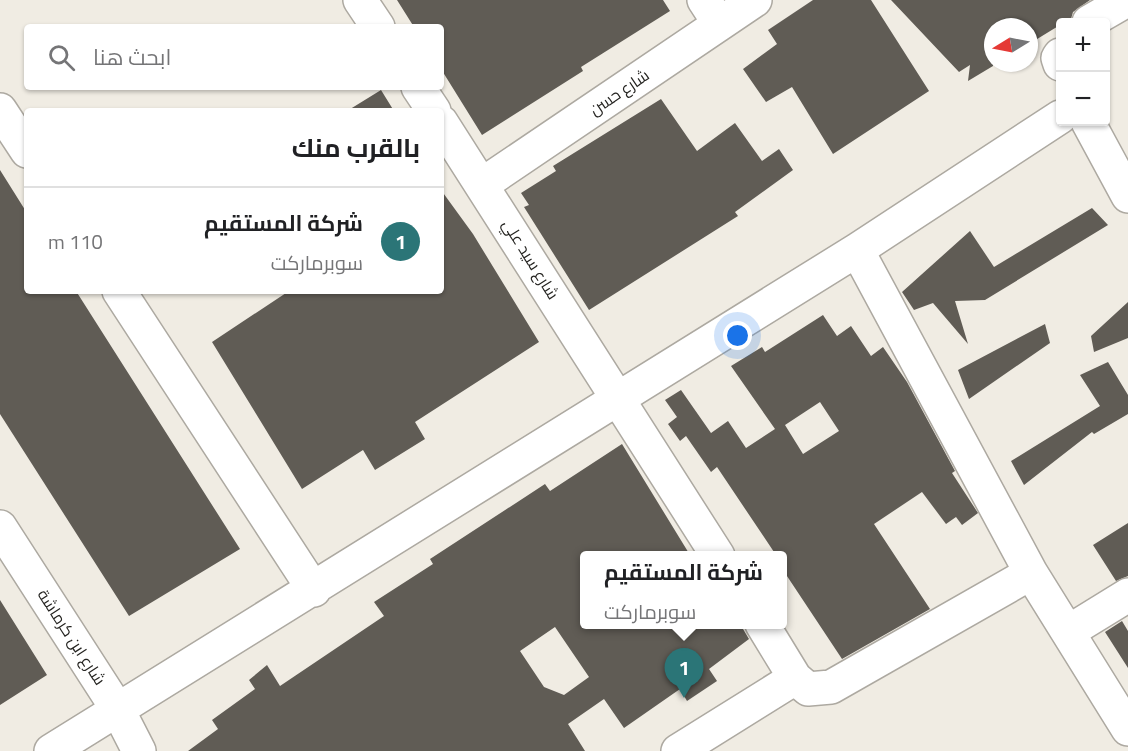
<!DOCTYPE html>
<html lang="ar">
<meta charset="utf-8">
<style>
:root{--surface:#fff;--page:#f2f2f2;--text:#202124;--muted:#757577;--line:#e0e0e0;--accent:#2b7577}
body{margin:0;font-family:Georgia,Cairo,serif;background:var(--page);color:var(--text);direction:rtl}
.controls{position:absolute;right:18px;top:18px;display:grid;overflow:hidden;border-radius:6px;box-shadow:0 2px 4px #0004}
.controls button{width:54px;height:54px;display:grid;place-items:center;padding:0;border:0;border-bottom:2px solid var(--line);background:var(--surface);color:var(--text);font:30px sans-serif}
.compass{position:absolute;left:984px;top:18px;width:54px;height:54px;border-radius:50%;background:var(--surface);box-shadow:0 2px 4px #0004;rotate:260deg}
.you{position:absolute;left:738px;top:336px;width:21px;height:21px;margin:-15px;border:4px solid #fff;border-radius:50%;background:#1a73e8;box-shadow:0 0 0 9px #1a73e833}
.badge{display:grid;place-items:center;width:39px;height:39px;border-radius:50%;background:var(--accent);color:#fff;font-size:20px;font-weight:700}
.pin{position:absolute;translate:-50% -50px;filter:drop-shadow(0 2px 3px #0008)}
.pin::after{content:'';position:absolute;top:32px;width:21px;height:18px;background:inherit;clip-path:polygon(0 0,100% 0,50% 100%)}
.popup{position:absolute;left:580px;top:551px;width:207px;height:78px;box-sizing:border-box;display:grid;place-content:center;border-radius:6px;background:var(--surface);filter:drop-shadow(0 2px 4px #0005);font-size:20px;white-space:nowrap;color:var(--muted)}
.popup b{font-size:22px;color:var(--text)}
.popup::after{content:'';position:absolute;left:50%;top:100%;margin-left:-12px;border:12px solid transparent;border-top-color:var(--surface)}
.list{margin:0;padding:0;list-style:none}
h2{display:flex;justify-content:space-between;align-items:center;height:78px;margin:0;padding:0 24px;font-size:26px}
h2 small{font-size:20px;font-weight:400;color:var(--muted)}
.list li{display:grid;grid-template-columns:39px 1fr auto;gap:18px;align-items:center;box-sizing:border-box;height:108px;padding:0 24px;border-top:2px solid var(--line)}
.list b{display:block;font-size:22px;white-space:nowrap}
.list p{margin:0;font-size:20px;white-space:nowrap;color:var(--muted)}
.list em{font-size:20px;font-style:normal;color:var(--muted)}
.icon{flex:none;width:33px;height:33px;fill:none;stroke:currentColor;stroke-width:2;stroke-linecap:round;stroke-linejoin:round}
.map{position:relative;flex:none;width:1128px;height:751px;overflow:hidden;direction:ltr}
.search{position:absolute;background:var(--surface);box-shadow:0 2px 4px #0004;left:24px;top:24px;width:420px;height:66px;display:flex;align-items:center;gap:15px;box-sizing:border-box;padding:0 21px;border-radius:6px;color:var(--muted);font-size:22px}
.panel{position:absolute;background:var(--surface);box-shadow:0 2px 4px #0004;left:24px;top:108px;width:420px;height:186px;border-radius:6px;direction:rtl}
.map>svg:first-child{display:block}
.building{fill:#605c55;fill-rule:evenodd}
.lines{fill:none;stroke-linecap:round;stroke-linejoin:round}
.minor-casing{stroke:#ada9a1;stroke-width:36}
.minor{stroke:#fff;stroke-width:33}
.labels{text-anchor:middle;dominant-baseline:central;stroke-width:6;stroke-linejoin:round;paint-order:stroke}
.street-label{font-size:16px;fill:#252421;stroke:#fff}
</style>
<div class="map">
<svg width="1128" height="751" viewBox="0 0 1128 751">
<rect width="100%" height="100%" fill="#f0ece3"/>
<!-- building -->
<path class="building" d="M397 0H663L670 11 581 67 583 71 482 135 441 69V27H414Z
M813 0H871L929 91 833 154 792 87 766 102 743 69 777 44 768 30Z
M891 0H1090L1073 12 1071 19 1060 22V25L1029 44V27H993V66L968 81 970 65 959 72Z
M381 90 394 111H347Z
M661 99 697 151 735 123 762 161 779 149 793 170 735 212 738 216 589 310 524 207 529 205 521 193 556 171 553 166Z
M0 170 27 213V291H76L240 549 129 616 0 414Z
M441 190 473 234 539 342 415 422 425 439 375 470 363 450 302 489 212 342 289 291H441Z
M1092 208 1108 225 985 300 955 301 968 344 933 303 914 310 902 292 970 231 994 267Z
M1128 302V338L1094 352 1091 336Z
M823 315 837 336 851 326 871 356 883 347 907 382 955 471 952 473 978 513 962 525 956 517 946 524 922 492 874 524 930 609 842 659 783 570V555H776L717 467 711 472 686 436 680 441 668 424 677 417 665 400 681 390 711 433 728 421 746 448 775 429 731 366 762 347 765 352ZM820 402 839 431 803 454 785 425Z
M1045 324 1050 343 969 399 958 370Z
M1108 362 1128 395V414L1094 434 1092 432 1024 485 1011 461 1100 406 1080 375Z
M622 444 690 555H585V624H740L749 639 709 669 717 681 687 701 680 689 624 728 604 699 568 724 585 751H188L218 729 212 720 255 689 249 680 267 665 280 686 384 616 374 602 433 564 430 559 545 484 550 491ZM555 627 589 677 564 695 544 687 520 651Z
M1128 523V576L1116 581 1093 545Z
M0 600 47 675 0 705Z
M1122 621 1128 631V668L1105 632Z"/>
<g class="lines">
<!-- minor casing -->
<g class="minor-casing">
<path id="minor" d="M360 0 378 27
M704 0 719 23
M1089 22 1127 0
M1060 55 1058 58 1060 64
M418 87 434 111
M0 110 27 151
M441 122 718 556
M1088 122 1128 196
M483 184 755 0
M857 250 1031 573 1128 729
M119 291 314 590
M0 527 118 710 139 751
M762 624 795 678 808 689 831 687 1031 573
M1068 632 1128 595
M51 751 857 250 1060 117
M678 751 795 678"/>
</g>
<!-- minor -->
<use href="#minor" class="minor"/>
</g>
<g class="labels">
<!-- street labels -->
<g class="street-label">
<text transform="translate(619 92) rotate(-34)">شارع حسن</text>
<text transform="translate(531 259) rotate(58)">شارع سيد علي</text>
<text transform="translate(72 637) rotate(57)">شارع ابن كرماشة</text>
</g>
</g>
</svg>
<div class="controls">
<button>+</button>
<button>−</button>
</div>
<svg class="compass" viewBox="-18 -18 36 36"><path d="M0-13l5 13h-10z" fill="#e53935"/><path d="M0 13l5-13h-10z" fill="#757577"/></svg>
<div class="you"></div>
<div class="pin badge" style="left:684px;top:698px">1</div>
<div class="popup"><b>شركة المستقيم</b>سوبرماركت</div>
<div class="search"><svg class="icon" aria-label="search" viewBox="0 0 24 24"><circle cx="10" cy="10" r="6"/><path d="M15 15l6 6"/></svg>ابحث هنا</div>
<section class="panel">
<h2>بالقرب منك<small></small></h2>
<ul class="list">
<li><span class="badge">1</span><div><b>شركة المستقيم</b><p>سوبرماركت</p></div><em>110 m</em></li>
</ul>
</section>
</div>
